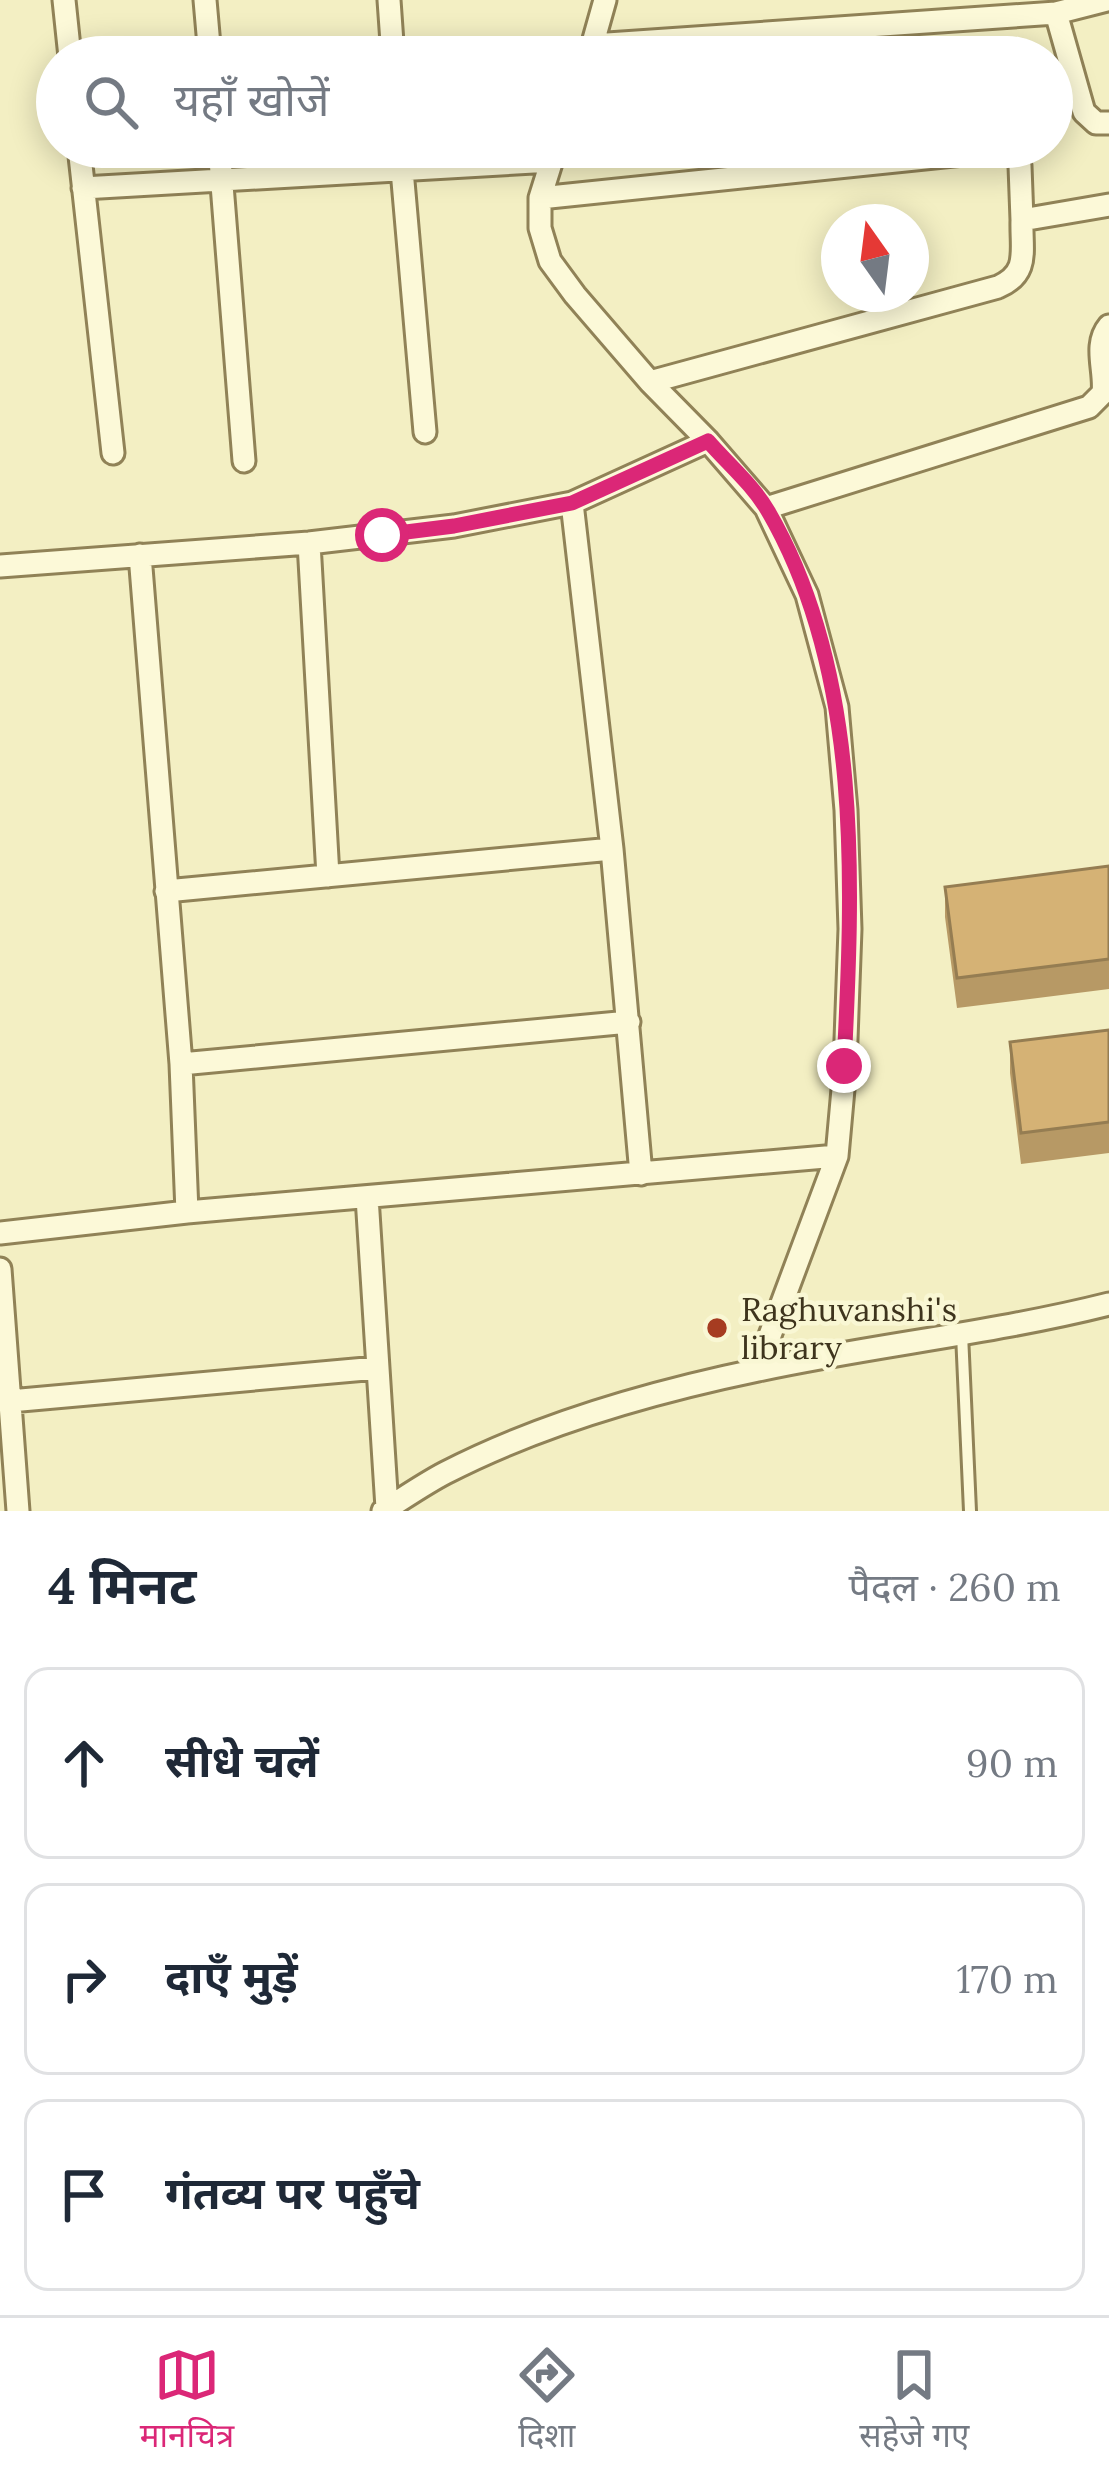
<!DOCTYPE html>
<html lang="hi">
<meta charset="utf-8">
<style>
:root{--surface:#fff;--page:#f2f2f3;--text:#1f2937;--muted:#747a83;--line:#e0e1e3;--accent:#db2777}
body{margin:0;font-family:Lora,"Noto Sans Devanagari",serif;background:var(--page);color:var(--text)}
.compass{position:absolute;left:821px;top:204px;width:108px;height:108px;border-radius:50%;background:var(--surface);box-shadow:0 6px 30px #0003;rotate:346deg}
.stop{position:absolute;width:36px;height:36px;margin:-27px;border:9px solid #db2777;border-radius:50%;background:#fff}
.stop.end{background:#db2777;border-color:#fff;box-shadow:0 3px 12px #0008}
.list{margin:0;padding:0;list-style:none}
h2{display:flex;justify-content:space-between;align-items:center;height:156px;margin:0;padding:0 48px;font-size:51px}
h2 small{font-size:39px;font-weight:400;color:var(--muted)}
.list li{display:grid;grid-template-columns:78px 1fr auto;gap:36px;align-items:center;box-sizing:border-box;height:192px;margin:0 24px 24px;padding:0 24px;border:3px solid var(--line);border-radius:24px}
.list b{display:block;font-size:45px;white-space:nowrap}
.list em{font-size:39px;font-style:normal;color:var(--muted)}
.icon{flex:none;width:66px;height:66px;fill:none;stroke:currentColor;stroke-width:2;stroke-linecap:round;stroke-linejoin:round}
.map{position:relative;flex:none;width:1109px;height:1511px;overflow:hidden}
.search{position:absolute;background:var(--surface);box-shadow:0 6px 30px #0003;left:36px;right:36px;top:36px;height:132px;display:flex;align-items:center;gap:30px;box-sizing:border-box;padding:0 42px;border-radius:66px;color:var(--muted);font-size:45px}
.sheet{height:804px;background:var(--surface)}
nav{display:flex;justify-content:space-around;align-items:center;box-sizing:border-box;height:168px;border-top:3px solid var(--line);background:var(--surface);font-size:33px;color:var(--muted)}
nav a{display:grid;justify-items:center;gap:6px}
nav .on{color:var(--accent)}
.map>svg:first-child{display:block}
.lines{fill:none;stroke-linecap:round;stroke-linejoin:round}
.lane-casing{stroke:#908257;stroke-width:16}
.street-casing{stroke:#908257;stroke-width:27}
.lane{stroke:#fcf9d8;stroke-width:10}
.street{stroke:#fcf9d8;stroke-width:21}
.wall{fill:#b79965}
.building{fill:#d5b275;stroke:#957d52;stroke-width:3}
.route{stroke:#db2777;stroke-width:15}
.poi-dot{fill:#a63c21;stroke:#f9f7d4;stroke-width:4.5}
.labels{text-anchor:middle;dominant-baseline:central;stroke-width:9;stroke-linejoin:round;paint-order:stroke}
.poi-label{font-size:33px;fill:#3e341d;stroke:#f9f7d4;text-anchor:start}
</style>
<div class="map">
<svg width="1109" height="1511" viewBox="0 0 1109 1511">
<rect width="100%" height="100%" fill="#f3efc3"/>
<g class="lines">
<!-- lane casing -->
<g class="lane-casing">
<path id="lane" d="M962 1334 970 1511"/>
</g>
<!-- street casing -->
<g class="street-casing">
<path id="street" d="M64 0 70 57
M205 0 210 57
M389 0 393 57
M1056 13 1084 112 1096 123H1109
M593 45 1056 13 1107 0
M589 57 605 0
M79 147 113 453
M219 147 244 461
M400 147 425 432
M556 147 540 198V228L550 261 575 295 650 382 708 441 766 508 807 595 837 707 846 810 850 929 845 1067 837 1156 757 1370
M83 188 551 161
M540 198 1002 150 1016 155 1020 166 1022 220
M650 382 998 287C1030 273 1021 251 1022 220L1109 205
M572 503 612 849 641 1174
M766 508 1089 407 1103 393C1106 371 1093 345 1109 326
M309 543 328 876
M140 555 181 1064 187 1212
M0 566 309 543 454 526 572 503 708 441
M166 891 612 849
M181 1064 629 1022
M367 1197 387 1508
M0 1233 187 1212 837 1156
M0 1269 18 1511
M10 1401 377 1368
M383 1511C404 1498 424 1484 445 1473 542 1423 652 1392 758 1370 874 1345 994 1333 1109 1304"/>
</g>
<!-- lane -->
<use href="#lane" class="lane"/>
<!-- street -->
<use href="#street" class="street"/>
</g>
<!-- wall -->
<path class="wall" d="M1109 866V989L957 1008 945 917V887Z
M1109 1030V1153L1021 1164 1010 1073V1042Z"/>
<!-- building -->
<path class="building" d="M1109 866V959L957 978 945 887Z
M1109 1030V1122L1021 1133 1010 1042Z"/>
<g class="lines">
<!-- route -->
<path class="route" d="M382 535 454 526 572 503 708 441C727 463 753 485 768 511 863 674 853 884 844 1066"/>
</g>
<!-- markers -->
<circle class="poi-dot" cx="717" cy="1328" r="12"/>
<g class="labels">
<!-- poi labels -->
<g class="poi-label">
<text x="741" y="1309">Raghuvanshi's<tspan x="741" dy="38">library</tspan></text>
</g>
</g>
</svg>
<svg class="compass" viewBox="-18 -18 36 36"><path d="M0-13l5 13h-10z" fill="#e53935"/><path d="M0 13l5-13h-10z" fill="#747a83"/></svg>
<div class="stop" style="left:382px;top:535px"></div>
<div class="stop end" style="left:844px;top:1066px"></div>
<div class="search"><svg class="icon" aria-label="search" viewBox="0 0 24 24"><circle cx="10" cy="10" r="6"/><path d="M15 15l6 6"/></svg>यहाँ खोजें</div>
</div>
<section class="sheet">
<h2>4 मिनट<small>पैदल · 260 m</small></h2>
<ul class="list">
<li><svg class="icon" aria-label="ahead" viewBox="0 0 24 24"><path d="M12 20V5M6 11l6-6 6 6"/></svg><div><b>सीधे चलें</b></div><em>90 m</em></li>
<li><svg class="icon" aria-label="right" viewBox="0 0 24 24"><path d="M7 20v-9h11M14 6l5 5-5 5"/></svg><div><b>दाएँ मुड़ें</b></div><em>170 m</em></li>
<li><svg class="icon" aria-label="arrive" viewBox="0 0 24 24"><path d="M6 21V4h12l-3 4 3 4H6"/></svg><div><b>गंतव्य पर पहुँचे</b></div></li>
</ul>
</section>
<nav>
<a class="on"><svg class="icon" aria-label="map" viewBox="0 0 24 24"><path d="M3 6l6-2 6 2 6-2v14l-6 2-6-2-6 2zM9 4v14M15 6v14"/></svg>मानचित्र</a>
<a><svg class="icon" aria-label="directions" viewBox="0 0 24 24"><path d="M12 3l9 9-9 9-9-9zM9 14v-3h6M13 9l2 2-2 2"/></svg>दिशा</a>
<a><svg class="icon" aria-label="saved" viewBox="0 0 24 24"><path d="M7 4h10v16l-5-4-5 4z"/></svg>सहेजे गए</a>
</nav>
